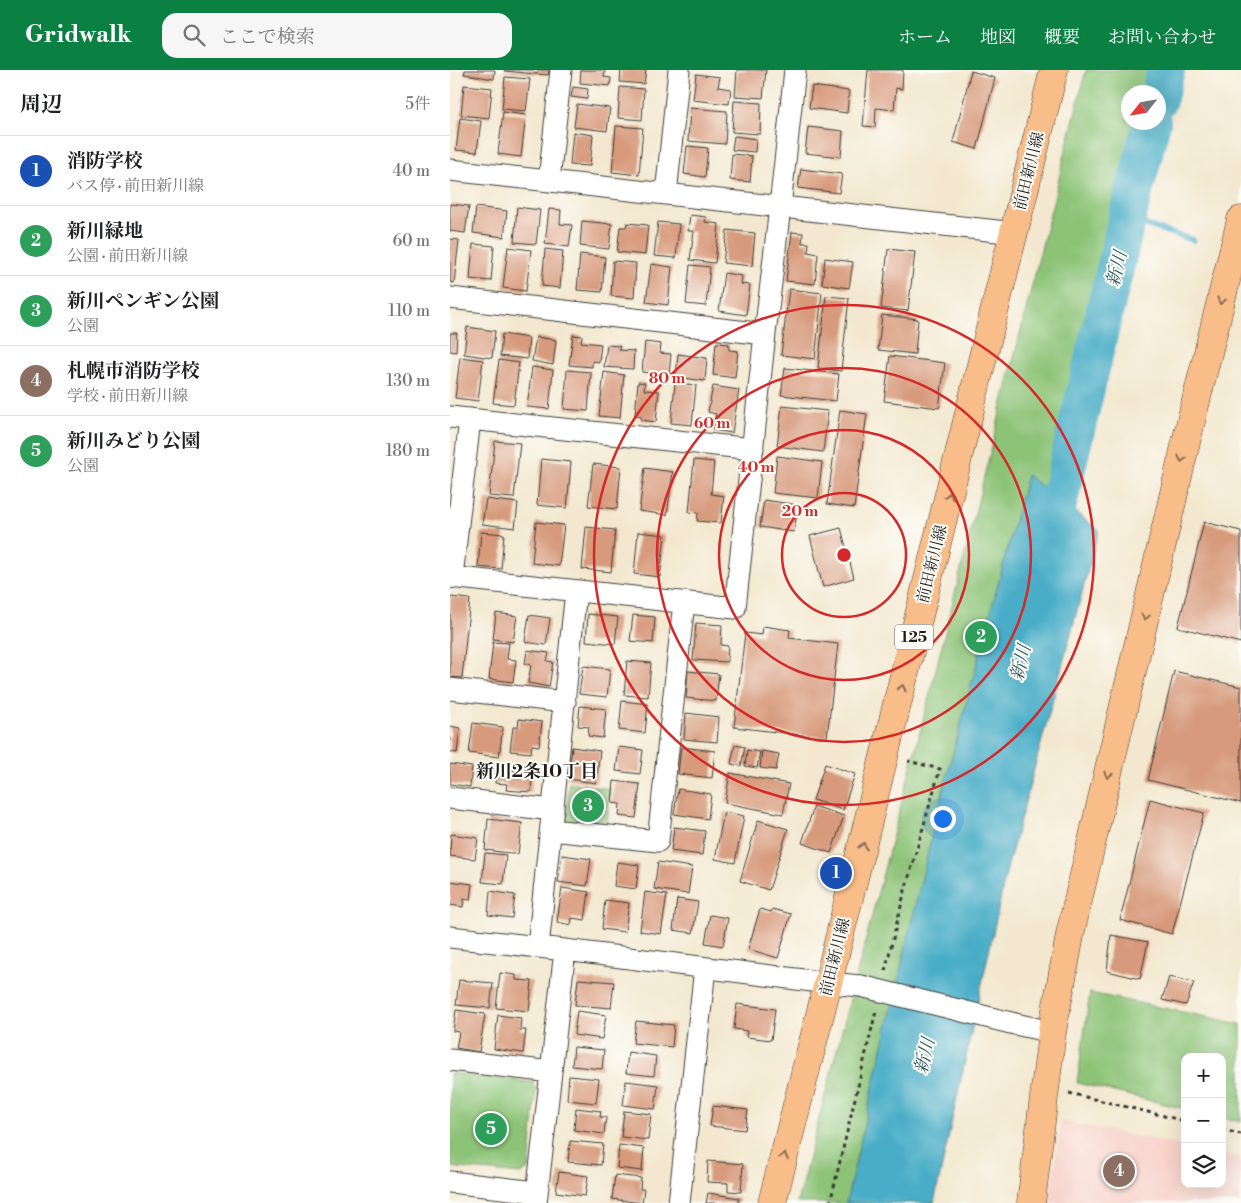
<!DOCTYPE html>
<html lang="ja">
<meta charset="utf-8">
<style>
:root{--surface:#fff;--page:#f6f6f6;--text:#202124;--muted:#757577;--line:#e0e0e0;--accent:#0b8043}
body{margin:0;font-family:"Libre Bodoni","Noto Serif JP",serif;background:var(--page);color:var(--text)}
.controls{position:absolute;right:15px;bottom:15px;display:grid;overflow:hidden;border-radius:10px;box-shadow:0 5px 20px #0002}
.controls button{width:45px;height:45px;display:grid;place-items:center;padding:0;border:0;border-bottom:1px solid var(--line);background:var(--surface);color:var(--text);font:25px sans-serif}
.compass{position:absolute;left:671px;top:15px;width:45px;height:45px;border-radius:50%;background:var(--surface);box-shadow:0 5px 20px #0002;rotate:239deg}
.you{position:absolute;left:492px;top:748px;width:18px;height:18px;margin:-12px;border:4px solid #fff;border-radius:50%;background:#1a73e8;box-shadow:0 0 0 8px #1a73e833}
.badge{display:grid;place-items:center;width:32px;height:32px;border-radius:50%;background:var(--accent);color:#fff;font-size:16px;font-weight:700}
.pin{position:absolute;translate:-50% -50%;border:2px solid #fff;box-shadow:0 1px 5px #0006}
.list{margin:0;padding:0;list-style:none}
h2{display:flex;justify-content:space-between;align-items:center;height:65px;margin:0;padding:0 20px;font-size:21px}
h2 small{font-size:16px;font-weight:400;color:var(--muted)}
.list li{display:grid;grid-template-columns:32px 1fr auto;gap:15px;align-items:center;box-sizing:border-box;height:70px;padding:0 20px;border-top:1px solid var(--line)}
.list b{display:block;font-size:19px;white-space:nowrap}
.list p{margin:0;font-size:16px;white-space:nowrap;color:var(--muted)}
.list em{font-size:16px;font-style:normal;color:var(--muted)}
.icon{flex:none;width:28px;height:28px;fill:none;stroke:currentColor;stroke-width:2;stroke-linecap:round;stroke-linejoin:round}
.map{position:relative;flex:none;width:791px;height:1133px;overflow:hidden}
header{display:flex;align-items:center;gap:30px;box-sizing:border-box;height:70px;padding:0 25px;background:var(--accent);color:#fff}
header strong{font-size:24px}
nav{display:flex;gap:28px;margin-inline-start:auto;font-size:18px}
.search{width:350px;height:45px;background:var(--page);display:flex;align-items:center;gap:12px;box-sizing:border-box;padding:0 18px;border-radius:15px;color:var(--muted);font-size:19px}
main{display:flex}
aside{flex:1;background:var(--surface)}
.map>svg:first-child{display:block}
.built{fill:#f7d1c9}
.green{fill:#8cc377;stroke:#54704a}
.water{fill:#48adc7;stroke:#326472}
.lines{fill:none;stroke-linecap:round;stroke-linejoin:round}
.stream{stroke:#48adc7;stroke-width:6}
.river{stroke:#48adc7;stroke-width:38}
.building{fill:#d79a7c}
.minor-casing{stroke:#3c3b37;stroke-width:23}
.primary-casing{stroke:#3c3b37;stroke-width:29}
.path{stroke:#3c3b37;stroke-width:3;stroke-dasharray:4 4;stroke-linecap:butt}
.minor{stroke:#fff;stroke-width:21}
.primary{stroke:#f8bd88;stroke-width:28}
.minor-bridge-casing{stroke:#3c3b37;stroke-width:23;stroke-linecap:butt}
.minor-bridge{stroke:#fff;stroke-width:21}
.oneway{stroke:#8a6c52}
.ring{fill:none;stroke:#d62828;stroke-width:2.5}
.labels{text-anchor:middle;dominant-baseline:central;stroke-width:4;stroke-linejoin:round;paint-order:stroke}
.shield{fill:#fdfcf7;stroke:#605f5e;stroke-width:1}
.shield-label{font-size:15px;font-weight:bold;fill:#1c1c1c}
.street-label{font-size:16px;fill:#1c1c1c;stroke:#fdfcf7}
.water-label{font-size:18px;font-style:italic;fill:#305d69;stroke:#fdfcf7}
.neighbourhood-label{font-size:18px;font-weight:bold;fill:#1c1c1c;stroke:#fdfcf7}
.centre{fill:#d62828;stroke:#fdfcf7;stroke-width:2.5}
.ring-label{font-size:15px;text-anchor:middle;font-weight:bold;fill:#d62828;stroke:#fdfcf7;stroke-width:4;stroke-linejoin:round;paint-order:stroke}
</style>
<header>
<strong>Gridwalk</strong>
<div class="search"><svg class="icon" aria-label="search" viewBox="0 0 24 24"><circle cx="10" cy="10" r="6"/><path d="M15 15l6 6"/></svg>ここで検索</div>
<nav><a>ホーム</a><a>地図</a><a>概要</a><a>お問い合わせ</a></nav>
</header>
<main>
<aside>
<h2>周辺<small>5件</small></h2>
<ul class="list">
<li><span class="badge" style="background:#1a4fb4">1</span><div><b>消防学校</b><p>バス停 · 前田新川線</p></div><em>40 m</em></li>
<li><span class="badge" style="background:#2e9e5b">2</span><div><b>新川緑地</b><p>公園 · 前田新川線</p></div><em>60 m</em></li>
<li><span class="badge" style="background:#2e9e5b">3</span><div><b>新川ペンギン公園</b><p>公園</p></div><em>110 m</em></li>
<li><span class="badge" style="background:#8d6e63">4</span><div><b>札幌市消防学校</b><p>学校 · 前田新川線</p></div><em>130 m</em></li>
<li><span class="badge" style="background:#2e9e5b">5</span><div><b>新川みどり公園</b><p>公園</p></div><em>180 m</em></li>
</ul>
</aside>
<div class="map">
<svg width="791" height="1133" viewBox="0 0 791 1133">
<rect width="100%" height="100%" fill="#fdfcf7"/>
<filter id="ink" filterUnits="userSpaceOnUse"><feTurbulence type="fractalNoise" baseFrequency=".02" numOctaves="2"/><feDisplacementMap in="SourceGraphic" scale="10" xChannelSelector="R" yChannelSelector="G"/><feConvolveMatrix kernelMatrix="1 2 1 2 8 2 1 2 1" color-interpolation-filters="sRGB"/></filter>
<filter id="wash" filterUnits="userSpaceOnUse"><feTurbulence type="fractalNoise" baseFrequency=".0096" numOctaves="4" result="noise"/><feDisplacementMap in="SourceGraphic" scale="20" xChannelSelector="R" yChannelSelector="G"/><feGaussianBlur stdDeviation="1.12" result="paint"/><feColorMatrix in="noise" values="0 0 0 0 0 0 0 0 0 0 0 0 0 0 0 0 0 1.4 0 .05"/><feComposite in="paint" operator="in"/></filter>
<g filter="url(#wash)">
<rect width="100%" height="100%" fill="#f3e8cf"/>
<!-- built -->
<path class="built" d="M611 1051 735 1076V1114H772V1084L791 1088V1133H599Z"/>
<!-- green -->
<path class="green" d="M636 0H704L698 22H678V52L690 53 678 95 582 507 424 1133H347L479 627Z
M119 713 160 719 157 759 115 753Z
M640 923 791 954V1052L772 1048V987H735V1039L627 1013Z
M0 1003 82 1012 86 1020 79 1099 70 1104 0 1097Z"/>
<!-- water -->
<path class="water" d="M577 405 649 460 557 799 484 1133H396L486 747Z"/>
<g class="lines">
<!-- stream -->
<path class="stream" d="M677 149 743 170"/>
<!-- river -->
<path class="river" d="M708 30 716 0
M597 480 677 149 702 52"/>
</g>
<g id="blocks">
<!-- building -->
<path class="building" d="M15 0H45L44 9 14 4Z
M54 0H99L98 5 54 1Z
M131 0H155L154 7 161 8 160 16 130 13Z
M171 0H196L194 14 170 12Z
M287 0H316L313 28 285 26Z
M418 0H453L452 19 446 18 444 40 426 38 425 57 413 56Z
M521 1 545 8 527 79 503 72Z
M246 4 270 7 268 17 281 19 279 34 243 30Z
M55 7 80 9 76 41 52 39Z
M14 15 42 18 39 48 11 45Z
M362 16 399 21 397 43 359 38Z
M123 17 138 19 137 29 121 27Z
M170 17 194 19 192 50 168 48Z
M284 31 311 33 310 64 282 62Z
M127 34 160 38 157 61 124 57Z
M240 38 277 41 275 74 238 71Z
M53 42 76 45 71 87 48 84Z
M10 48 31 51 27 82 6 80Z
M166 56 193 58 189 105 162 102Z
M358 57 393 61 391 87 355 83Z
M123 62 143 65 140 96 120 95Z
M284 66 306 69 305 82 282 80Z
M237 76 258 78 255 107 234 104Z
M282 84 302 86 300 112 280 110Z
M351 99 392 104 389 123 348 118Z
M0 134 19 136 15 163 0 161Z
M26 137 57 141 54 167 23 163Z
M67 137 90 140 86 174 64 172Z
M99 139 111 140 110 154 122 155 119 177 95 174Z
M240 145 256 147 255 152 269 154 265 193 240 190 244 161H238Z
M132 151 162 154 159 179 130 176Z
M208 152 229 154 226 188 204 186Z
M177 153 198 155 195 185 167 182 170 157H176Z
M277 160 305 163 302 196 273 193Z
M342 162 353 163 352 173H359L358 182 368 184 365 214 336 211Z
M0 169 9 170 4 213 0 212Z
M23 174 44 176 41 211 20 209Z
M58 177 81 180 76 221 53 218Z
M95 179 113 181 110 218 92 216Z
M438 179 465 182 458 241 431 238Z
M130 184 155 187 152 222 127 220Z
M375 188 403 192 399 218 372 214Z
M163 191 186 193 184 228 161 226Z
M201 194 222 197 218 235 196 232Z
M240 195 260 197 256 236 236 234Z
M274 203 292 206 291 214 300 215 296 245 269 241Z
M339 219 372 223 365 289 331 285Z
M376 226 399 228 391 301 368 298Z
M432 245 468 249 465 284 428 280Z
M17 257 45 261 42 288 14 284Z
M0 263H7L6 282 0 281Z
M52 264 79 268 77 289 50 286Z
M123 265 132 266 131 272 151 274 149 292 142 291V297L119 295Z
M86 267 106 270 103 295 82 291Z
M195 272 211 274 210 283 221 284 219 305 192 302Z
M266 273 279 274V280L288 281 285 308 263 305Z
M157 275 170 276 169 280 184 281 183 299 154 297Z
M228 284 257 288 255 311 226 307Z
M440 286 495 293 489 338 434 331Z
M10 287 33 290 28 331 5 328Z
M49 290 69 293 64 335 43 333Z
M82 297 103 300 99 339 77 337Z
M335 298 389 304 386 331 331 325Z
M117 300 141 302 138 341 114 339Z
M154 302 174 305 170 348 149 346Z
M188 312 195 313 194 320 209 321 206 352 191 350V346L185 345Z
M225 313 246 315 242 355 221 353Z
M263 316 289 320 282 363 263 360 266 344 258 342Z
M332 336 378 341 373 382 327 376Z
M390 340 417 344 404 438 377 434Z
M45 371 70 373 64 428 39 426Z
M327 386 372 392 368 428 323 423Z
M91 389 121 392 117 438 87 435Z
M244 390 264 392 261 424 274 426 271 453 247 451 248 443 239 442Z
M143 394 171 397 167 439 138 436Z
M195 398 223 402 217 445 189 441Z
M36 429 68 433 65 458 32 454Z
M314 430 348 435 344 462 310 457Z
M86 452 114 455 109 496 82 493Z
M754 452 791 461V573L728 557Z
M136 457 165 460 161 502 132 499Z
M391 458 404 508 373 517 360 466Z
M31 462 54 464 51 499 28 497Z
M188 462 215 465 210 507 184 504Z
M0 527 20 529 12 608 0 607Z
M46 543 67 546 63 572 43 569Z
M138 544 168 547 165 574 136 571Z
M79 545 100 548 96 575 75 572Z
M183 545 205 547 203 573 180 571Z
M246 553 272 555 271 575 278 576 277 592 243 590Z
M313 556 340 560 339 568 388 574 377 668 284 657 295 563 312 565Z
M43 572 59 573 57 589 66 590 63 612 39 609Z
M77 580 99 583 97 591 103 592 99 617 78 613 81 595 75 594Z
M177 591 201 593 198 627 174 625Z
M133 596 160 599 157 627 129 624Z
M238 601 269 604 266 631 236 628Z
M724 601 791 617V733L698 710Z
M172 631 198 634 195 663 169 660Z
M130 636 156 639 153 668 138 666 139 657 128 656Z
M236 643 269 647 267 672 234 669Z
M69 649 92 652 89 676 82 675 81 683 60 681 63 657H68Z
M23 653 53 657 49 687 19 683Z
M0 656 10 658 7 683 0 682Z
M285 675 295 677 291 696 281 694Z
M122 677 150 681 146 713 118 709Z
M169 677 193 680 190 704 166 701Z
M231 677 265 681 262 708 228 704Z
M297 680 310 682 307 698 295 696Z
M312 681 329 684 326 700 310 698Z
M0 694 22 697 20 717 0 714Z
M375 694 405 704 393 740 363 730Z
M46 699 82 701 81 722 56 720 57 714 45 713Z
M280 703 339 714 333 744 275 733Z
M164 711 190 714 186 748 169 746 170 734 162 733Z
M228 719 261 724 258 749 224 744Z
M700 729 754 743 722 864 670 850Z
M364 736 394 746 381 783 352 773Z
M274 742 294 746 285 793 265 789Z
M38 749 72 753 68 784 35 780Z
M308 750 338 759 319 820 290 811Z
M224 757 255 761 252 785 221 781Z
M1 764 28 768 25 789 0 786Z
M35 783 56 785 53 814 32 812Z
M112 785 141 789 137 816 108 812Z
M167 792 189 795 186 819 164 816Z
M208 792 242 797 238 824 204 819Z
M0 811 22 814 20 830 14 829 13 837 0 835Z
M112 818 139 822 135 850 122 848 121 855 107 852Z
M40 821 65 825 62 848 38 845Z
M195 822 217 825 211 864 190 861Z
M227 829 248 832 243 863 223 860Z
M155 830 179 833 175 862 152 859Z
M310 839 321 842 322 839 341 844 328 888 298 879Z
M260 845 278 848 273 876 255 873Z
M661 865 698 872 690 909 657 901Z
M50 903 66 905V910L82 911 79 941 46 938Z
M719 907 744 912 736 935 712 930Z
M128 909 164 912 161 938 125 935Z
M9 910 43 913 40 938 6 935Z
M287 934 325 939 321 970 296 967 297 961 284 959Z
M6 940 35 944 29 982 6 978 9 962 3 961Z
M127 941 156 945 152 969 124 965Z
M48 945 71 948 70 960H76L73 983 44 979Z
M186 951 224 955 222 977 183 973Z
M124 977 154 980 152 999 122 996Z
M178 982 206 986 204 1006 176 1003Z
M119 1006 149 1009 146 1033 117 1030Z
M176 1011 208 1015 205 1039 173 1035Z
M263 1036 298 1040 295 1060 260 1056Z
M126 1038 151 1041 150 1047H156L154 1064 124 1060Z
M174 1041 201 1044 198 1070 171 1067Z
M120 1071 153 1074 151 1095 118 1092Z
M169 1075 194 1078 192 1101 167 1098Z
M258 1091 293 1094 291 1122 278 1121V1113L257 1112Z
M109 1102 138 1106 135 1126 106 1122Z
M165 1105 191 1108 190 1119H194L192 1133 162 1129Z
M258 1123 289 1128V1133H256Z"/>
</g>
</g>
<g filter="url(#ink)">
<use href="#blocks" fill-opacity="0" stroke="#3c3b37" stroke-width="1"/>
<g class="lines">
<!-- minor casing -->
<g class="minor-casing">
<path id="minor" d="M0 100 565 163
M99 111 111 0
M216 124 229 0
M0 228 315 264
M0 347 303 379
M0 507 285 538 315 264 330 137 345 0
M2 507 20 349
M0 619 115 632
M0 728 103 740
M101 760 208 771 234 532
M0 867 115 880 378 913 411 916
M88 877 126 521
M565 954 602 962
M0 990 101 1002
M0 1112 87 1122
M86 1133 115 880
M229 1133 255 898"/>
</g>
<!-- primary casing -->
<g class="primary-casing">
<path id="primary" d="M322 1133 378 913 604 0
M581 1133 602 962 621 860 741 351 791 150"/>
</g>
<!-- path -->
<path class="path" d="M435 901 454 824 490 699 458 691
M619 1023 735 1051
M772 1060 791 1064
M380 1133 426 941"/>
<!-- minor -->
<use href="#minor" class="minor"/>
<!-- primary -->
<use href="#primary" class="primary"/>
<!-- minor-bridge casing -->
<g class="minor-bridge-casing">
<path id="minor-bridge" d="M411 916 565 954"/>
</g>
<!-- minor-bridge -->
<use href="#minor-bridge" class="minor-bridge"/>
</g>
<!-- one-way arrows -->
<defs><path id="oneway-chevron" d="M-2-3.5L2.5 0L-2 3.5" fill="none" stroke-width="1.6" stroke-linecap="round" stroke-linejoin="round" transform="scale(1.25)"/></defs>
<g class="oneway">
<use href="#oneway-chevron" transform="translate(771 231) rotate(104)"/>
<use href="#oneway-chevron" transform="translate(732 389) rotate(103)"/>
<use href="#oneway-chevron" transform="translate(499 426) rotate(-76)"/>
<use href="#oneway-chevron" transform="translate(695 547) rotate(103)"/>
<use href="#oneway-chevron" transform="translate(452 618) rotate(-76)"/>
<use href="#oneway-chevron" transform="translate(658 705) rotate(103)"/>
<use href="#oneway-chevron" transform="translate(413 776) rotate(-76)"/>
<use href="#oneway-chevron" transform="translate(334 1086) rotate(-76)"/>
</g>
</g>
<!-- distance rings -->
<g class="ring">
<circle cx="394" cy="485" r="62"/>
<circle cx="394" cy="485" r="125"/>
<circle cx="394" cy="485" r="187"/>
<circle cx="394" cy="485" r="250"/>
</g>
<g class="labels">
<!-- shield labels -->
<rect class="shield" x="445" y="554.5" width="38" height="25" rx="4"/>
<g class="shield-label">
<text x="464" y="567">125</text>
</g>
<!-- street labels -->
<g class="street-label">
<text transform="translate(579 101) rotate(-76)">前田新川線</text>
<text transform="translate(482 494) rotate(-76)">前田新川線</text>
<text transform="translate(385 887) rotate(-76)">前田新川線</text>
</g>
<!-- water labels -->
<g class="water-label">
<text transform="translate(667 199) rotate(-76)">新川</text>
<text transform="translate(571 593) rotate(-76)">新川</text>
<text transform="translate(475 986) rotate(-76)">新川</text>
</g>
<!-- neighbourhood labels -->
<g class="neighbourhood-label">
<text x="87" y="701">新川2条10丁目</text>
</g>
</g>
<circle cx="394" cy="485" r="8" class="centre"/>
<g class="ring-label">
<text x="217" y="313">80 m</text>
<text x="262" y="358">60 m</text>
<text x="306" y="402">40 m</text>
<text x="350" y="446">20 m</text>
</g>
</svg>
<div class="controls">
<button>+</button>
<button>−</button>
<button><svg class="icon" aria-label="layers" viewBox="0 0 24 24"><path d="M12 4l9 5-9 5-9-5zM3 14l9 5 9-5"/></svg></button>
</div>
<svg class="compass" viewBox="-18 -18 36 36"><path d="M0-13l5 13h-10z" fill="#e53935"/><path d="M0 13l5-13h-10z" fill="#757577"/></svg>
<div class="you"></div>
<div class="pin badge" style="left:386px;top:803px;background:#1a4fb4">1</div>
<div class="pin badge" style="left:531px;top:567px;background:#2e9e5b">2</div>
<div class="pin badge" style="left:138px;top:736px;background:#2e9e5b">3</div>
<div class="pin badge" style="left:669px;top:1101px;background:#8d6e63">4</div>
<div class="pin badge" style="left:41px;top:1059px;background:#2e9e5b">5</div>
</div>
</main>
